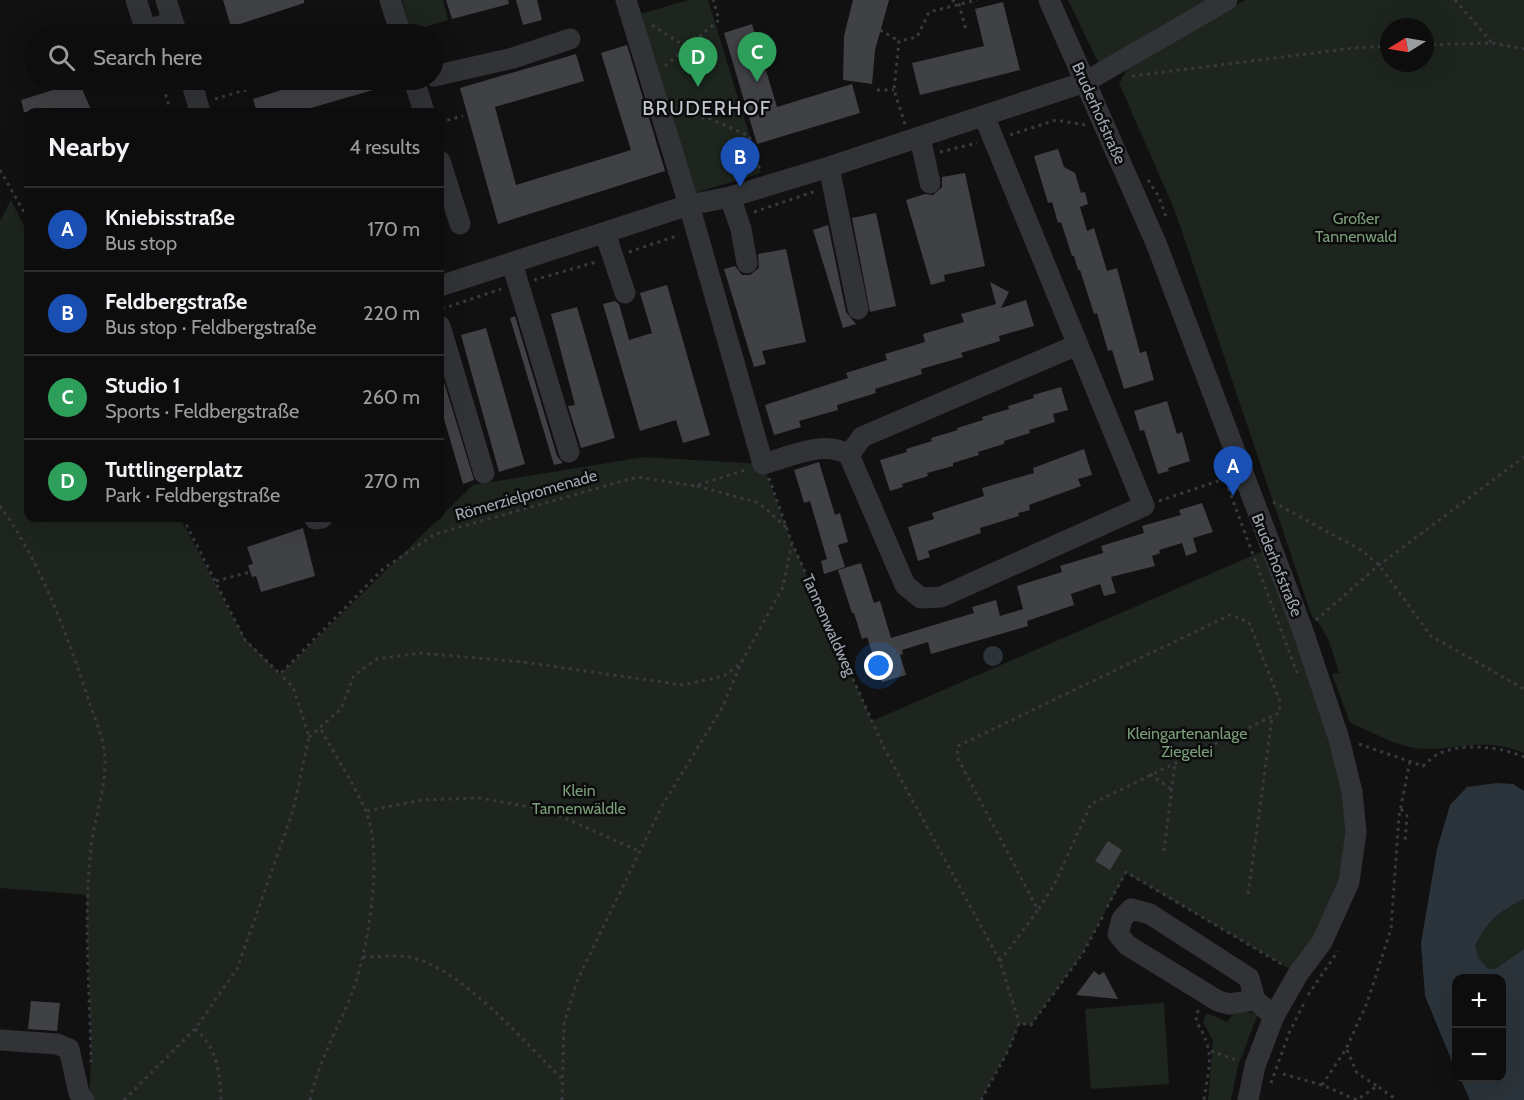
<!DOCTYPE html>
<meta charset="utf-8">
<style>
:root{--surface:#0d0d0e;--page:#161617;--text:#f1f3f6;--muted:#9a9c9e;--line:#2d2d2e;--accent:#0b8043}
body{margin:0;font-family:Cabin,sans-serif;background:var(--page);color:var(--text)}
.controls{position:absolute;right:18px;bottom:18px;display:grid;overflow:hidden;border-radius:12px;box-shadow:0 6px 24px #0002}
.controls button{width:54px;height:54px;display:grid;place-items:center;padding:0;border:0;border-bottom:2px solid var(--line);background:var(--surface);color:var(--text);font:30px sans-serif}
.compass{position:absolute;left:1380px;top:18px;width:54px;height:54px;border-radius:50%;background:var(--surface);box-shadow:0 6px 24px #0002;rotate:259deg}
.you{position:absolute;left:879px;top:666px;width:21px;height:21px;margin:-15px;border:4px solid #fff;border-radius:50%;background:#1a73e8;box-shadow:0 0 0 9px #1a73e833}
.badge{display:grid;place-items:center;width:39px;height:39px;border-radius:50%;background:var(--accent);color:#fff;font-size:20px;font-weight:700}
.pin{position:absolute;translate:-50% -50px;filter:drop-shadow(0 2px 3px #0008)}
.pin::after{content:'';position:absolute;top:32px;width:21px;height:18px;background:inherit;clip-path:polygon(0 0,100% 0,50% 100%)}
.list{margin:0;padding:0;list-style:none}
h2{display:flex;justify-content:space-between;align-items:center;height:78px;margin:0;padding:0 24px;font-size:26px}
h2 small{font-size:20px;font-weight:400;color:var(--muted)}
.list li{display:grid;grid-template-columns:39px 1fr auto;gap:18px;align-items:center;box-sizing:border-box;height:84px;padding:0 24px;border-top:2px solid var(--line)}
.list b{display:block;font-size:22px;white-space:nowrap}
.list p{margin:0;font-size:20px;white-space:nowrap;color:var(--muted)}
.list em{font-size:20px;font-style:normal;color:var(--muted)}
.icon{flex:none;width:33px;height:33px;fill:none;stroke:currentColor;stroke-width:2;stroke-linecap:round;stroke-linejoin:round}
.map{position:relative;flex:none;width:1524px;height:1100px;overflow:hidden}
.search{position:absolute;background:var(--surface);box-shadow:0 6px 24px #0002;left:24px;top:24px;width:420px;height:66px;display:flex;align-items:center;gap:15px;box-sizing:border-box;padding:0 21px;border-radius:33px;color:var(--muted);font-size:22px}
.panel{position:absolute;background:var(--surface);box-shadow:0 6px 24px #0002;left:24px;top:108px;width:420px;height:414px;border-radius:12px}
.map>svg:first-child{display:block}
.green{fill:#1d251e;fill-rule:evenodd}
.water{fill:#2b343a}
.building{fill:#404145}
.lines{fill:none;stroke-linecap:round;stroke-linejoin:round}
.path{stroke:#383a3e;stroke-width:3;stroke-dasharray:3 4.5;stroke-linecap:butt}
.minor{stroke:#323337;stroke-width:21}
.labels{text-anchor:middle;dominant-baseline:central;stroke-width:5;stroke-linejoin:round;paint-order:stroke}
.street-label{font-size:16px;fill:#a2a8b3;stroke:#0c0c0d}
.park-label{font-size:16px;fill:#7a9e79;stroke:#0c0c0d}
.quarter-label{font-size:20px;letter-spacing:1.5px;fill:#c3c7cf;stroke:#0c0c0d}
</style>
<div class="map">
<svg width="1524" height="1100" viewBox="0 0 1524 1100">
<rect width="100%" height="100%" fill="#111112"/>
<!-- green -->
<path class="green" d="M402 0H443L448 20 411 31Z
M688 0H708L761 173 695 193 640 14Z
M1068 0H1212L1109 60 1098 62Z
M1245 0H1524V753C1477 734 1450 755 1410 747 1390 743 1369 730 1350 723L1332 674 1339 673C1334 655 1327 628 1312 617L1175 211 1119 83 1127 70ZM1389 27H1425V63H1389Z
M11 200 28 234V518H180L245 639 280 674 473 485 644 457 763 464 792 543 872 721 1270 548 1339 739 1349 882 1298 974 1126 873 1083 953 1031 1025 1019 1024 1009 1049 981 1100H89C94 1032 86 964 87 895L0 888V221Z
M1524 899V949L1495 969 1487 968 1479 958 1475 945C1488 919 1499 912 1524 899Z
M1164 1003 1169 1084 1091 1089 1085 1009Z
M1236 1011 1258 1014 1238 1066 1231 1100H1208L1213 1041 1203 1022 1207 1013 1227 1022Z"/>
<!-- water -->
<path class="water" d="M983 656a10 10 0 1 1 20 0a10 10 0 1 1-20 0Z
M1497 783 1513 784 1524 791V899C1499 912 1488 919 1475 946L1479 958 1487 968 1495 969 1524 949V1100H1470L1460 1078H1502V978H1456V1071L1425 996 1421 943 1437 849 1450 805 1467 787Z"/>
<!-- building -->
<path class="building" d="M223 0H304V3L231 27Z
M446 0H508L509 4 452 19Z
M516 0H537L542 20 523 25Z
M853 0H889L875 50 872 84 843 80 844 36Z
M1003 2 1020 70 920 95 912 63 984 46 975 9Z
M752 24 777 107 852 84 860 113 757 144 724 33Z
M627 45 665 171 498 224 460 88 576 54 584 81 495 107 516 185 631 150 601 53Z
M313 80H396L397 83 304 110 305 112H257L253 99Z
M79 82 92 112H24L21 100Z
M1058 149 1064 167 1075 173 1081 193 1085 192 1088 204 1080 207 1087 231 1094 228 1107 271 1117 268 1140 353 1146 351 1154 380 1124 389 1112 350 1108 351 1097 313 1094 314 1080 270H1078L1074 256H1072L1061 222 1058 223 1052 202 1048 203 1034 156Z
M965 173 985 266 944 275 945 281 931 285 906 200 925 194 933 195 942 187V177Z
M876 213 896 306 870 312 852 218Z
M828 225 846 312 856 324 843 328 813 230Z
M786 249 806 342 762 351 766 364 754 367 724 269 735 266 742 275H750L759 268 758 254Z
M990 282 1009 292 1001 308 1026 300 1034 326 999 336 1000 341 961 353 963 357 921 369 922 374 875 389 876 393 837 405 838 410 799 421 801 427 774 435 765 405 848 378 846 373 887 360 885 354 925 342 923 334 964 322 961 314 996 304Z
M667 285 710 435 683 443 676 420 640 431 603 304 615 301 619 304 629 340 652 333 640 293Z
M577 307 615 438 581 448 568 406 575 405 551 314Z
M515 316 557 456 563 463 554 465 510 318Z
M486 328 525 464 499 472 461 335Z
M440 369 474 480 463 484 440 405Z
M1061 387 1068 410 1053 414 1055 422 1029 430 1030 433 1004 441V444L978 452 979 455 953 463V466L927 473 928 476 902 484 903 487 890 491 880 460 907 452 906 449 932 441 931 438 958 430 957 428 983 420 982 417 1009 409 1008 406 1034 398 1033 395Z
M1167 401 1177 434 1182 432 1190 461 1168 468 1169 471 1158 474 1144 430 1140 431 1134 411Z
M1084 449 1092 475 1078 479 1081 486 1029 505 1030 510 1018 513 1019 516 980 528 981 533 928 551 930 557 918 561 908 527 934 519 932 513 984 496 982 488 1034 473 1033 468Z
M819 462 835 515 840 513 848 542 838 545 845 567 824 574 821 561 827 559 810 501 804 503 794 470Z
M1202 503 1213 532 1193 538 1197 552 1186 556 1182 543 1159 550 1160 553 1152 556 1155 566 1111 577 1116 593 1104 596 1100 584 1071 594 1074 605 1027 621 1028 626 931 654 928 642 902 650 903 654 900 655 906 675 882 682 867 637 862 639 854 613H852L838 570 861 563 874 603 880 601 891 638 974 613 972 607 996 600 1000 616 1023 609 1017 586 1062 572 1060 566 1103 553 1101 546 1144 533 1142 526 1181 515 1179 510Z
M303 528 315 576 261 592 256 576 252 577 248 565 253 564 247 547Z
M1108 841 1122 850 1110 870 1095 861Z
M1094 971 1099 975 1104 972 1118 999 1076 995Z
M31 1001 60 1003 57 1031 28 1029Z"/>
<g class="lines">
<!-- path -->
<path class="path" d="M952 0 959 4 966 30
M1455 0 1492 43
M652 25 686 47
M880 30 899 41
M1425 45 1492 43 1524 49
M665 66 719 20 713 0
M1132 76 1354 48 1389 46
M161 80 171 112
M877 90H894
M215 99 279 80
M679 114 711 119 749 136 760 170
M440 122 463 116
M905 124 894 90 899 41 917 37 929 12 977 0
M1010 135 1056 120 1085 125
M940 152 977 143
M0 170 28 219
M1148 180 1159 197 1167 220
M754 212 816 191
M629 252 679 235
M534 280 596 262
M442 309 501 289
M1223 474 1297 673
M769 478 792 543 884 748 1000 961 1019 1023
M697 486 759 503 787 528
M1159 501 1224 479
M1273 502 1361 550 1379 565 1431 636 1524 689
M0 506C40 560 70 641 90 705 95 719 102 734 104 749 109 781 94 817 91 848 83 919 90 991 91 1062
M183 518 245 640 280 674 383 569 435 534 637 477 695 486 748 469
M216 581 250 572
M1316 620 1379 565 1524 457
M309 737 341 709 354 675 377 659 420 653 523 662 683 685 724 676 741 663 783 587 792 543
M1359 744 1423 766C1429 761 1435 754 1443 752 1466 743 1502 747 1524 757
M1150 774 1172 790
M1401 809 1407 816 1405 843
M367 811 421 800 479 798 544 809 639 851
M1164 851 1175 763
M1248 894 1272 718
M1107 907 1126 872 1283 965
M363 957C377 957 395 955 409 957 461 967 524 1042 562 1079
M1000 961 1038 910 957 757 958 746 1230 615 1249 622 1280 702 1279 713 1091 804 1054 885 1038 910
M1308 995 1338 951
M1198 1010 1196 1021C1216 1053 1209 1064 1204 1100
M195 1029C217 1047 220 1072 221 1100
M1347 1050 1357 1073 1377 1086
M1211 1051 1236 1060
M1283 1074 1322 1085 1357 1100 1377 1086 1397 1100
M1271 1083 1289 1033 1305 1001
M1322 1085 1346 1049 1367 1003 1391 929 1399 816 1410 761
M124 1100 195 1029 237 969 293 811 309 737 293 687 280 674
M310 1100C319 1061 335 1034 350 998 368 955 385 852 365 809 353 782 335 756 321 729
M562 1100 564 1024 577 981 662 806 722 708 741 664
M981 1100 1009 1049 1019 1023 1031 1025 1083 953 1103 916"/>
<!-- minor -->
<path class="minor" d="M136 0 146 30 173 22
M166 0 177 34
M390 0 401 34
M626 0 689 205 763 464C790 457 824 439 849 455L905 585 921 598 941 597 1144 506 984 116
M1049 0 1156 243 1303 631 1339 739 1352 792 1356 832 1349 882 1322 942 1298 974 1274 1016 1255 1066 1248 1100
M434 76 513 58 570 39
M191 80 200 112
M414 80 424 112
M920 137 930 183
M440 161 460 224
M829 167 858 309
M730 197 741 229 747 263
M605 233 625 293
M512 263 569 452
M440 286 689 205 730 197 829 167 1085 82 1227 0
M440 326 484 473
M849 455 862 437 1077 345
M315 519 322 518
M1255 1000 1229 1004 1218 1001 1127 945 1118 934 1122 919 1131 909 1150 914 1249 978 1255 1000 1274 1016
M0 1040 57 1044 69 1049 79 1093 84 1100"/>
</g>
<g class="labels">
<!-- street labels -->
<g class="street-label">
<text transform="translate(1099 113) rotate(66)">Bruderhofstraße</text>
<text transform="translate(526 495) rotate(-16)">Römerzielpromenade</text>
<text transform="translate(1277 565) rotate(68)">Bruderhofstraße</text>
<text transform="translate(829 625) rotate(66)">Tannenwaldweg</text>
</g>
<!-- park labels -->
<g class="park-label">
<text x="1356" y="218">Großer<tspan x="1356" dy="18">Tannenwald</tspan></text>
<text x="1187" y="733">Kleingartenanlage<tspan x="1187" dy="18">Ziegelei</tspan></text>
<text x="579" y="790">Klein<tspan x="579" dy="18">Tannenwäldle</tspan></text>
</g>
<!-- quarter labels -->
<g class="quarter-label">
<text x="707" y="108">BRUDERHOF</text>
</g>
</g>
</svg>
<div class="controls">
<button>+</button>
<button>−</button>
</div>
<svg class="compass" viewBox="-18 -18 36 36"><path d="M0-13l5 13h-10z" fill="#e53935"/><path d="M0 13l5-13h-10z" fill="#9a9c9e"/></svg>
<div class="you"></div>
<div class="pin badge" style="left:1233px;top:496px;background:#1a4fb4">A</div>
<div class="pin badge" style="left:740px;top:187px;background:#1a4fb4">B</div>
<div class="pin badge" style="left:757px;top:82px;background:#2e9e5b">C</div>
<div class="pin badge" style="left:698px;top:87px;background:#2e9e5b">D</div>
<div class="search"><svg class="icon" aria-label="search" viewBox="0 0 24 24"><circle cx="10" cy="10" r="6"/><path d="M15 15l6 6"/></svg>Search here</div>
<section class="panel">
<h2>Nearby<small>4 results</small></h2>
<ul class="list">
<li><span class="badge" style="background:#1a4fb4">A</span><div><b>Kniebisstraße</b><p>Bus stop</p></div><em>170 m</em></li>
<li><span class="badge" style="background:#1a4fb4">B</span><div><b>Feldbergstraße</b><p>Bus stop · Feldbergstraße</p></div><em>220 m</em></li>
<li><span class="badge" style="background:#2e9e5b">C</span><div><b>Studio 1</b><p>Sports · Feldbergstraße</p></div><em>260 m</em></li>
<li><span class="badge" style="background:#2e9e5b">D</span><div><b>Tuttlingerplatz</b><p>Park · Feldbergstraße</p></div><em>270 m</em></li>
</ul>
</section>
</div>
